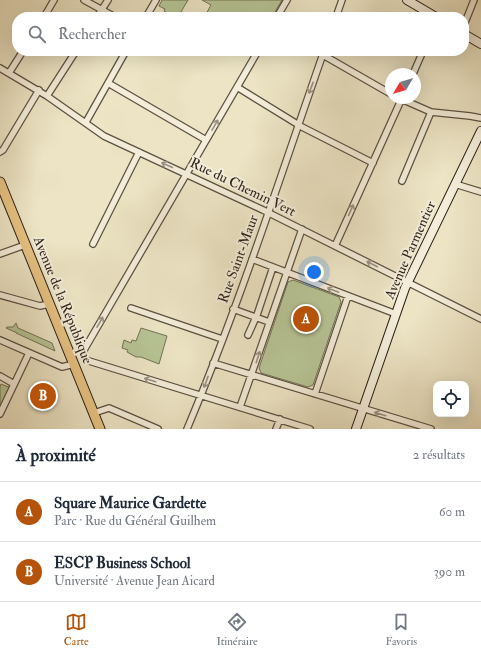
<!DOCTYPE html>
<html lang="fr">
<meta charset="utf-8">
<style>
:root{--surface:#fff;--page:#f6f6f7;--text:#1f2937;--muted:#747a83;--line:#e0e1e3;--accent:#b45309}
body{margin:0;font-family:"IM FELL Double Pica",serif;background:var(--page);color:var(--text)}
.controls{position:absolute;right:12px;bottom:12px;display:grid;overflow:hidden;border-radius:8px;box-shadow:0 4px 16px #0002}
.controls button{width:36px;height:36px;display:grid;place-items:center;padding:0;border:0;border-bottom:1px solid var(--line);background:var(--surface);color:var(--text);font:20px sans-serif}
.compass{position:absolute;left:385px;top:68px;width:36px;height:36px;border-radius:50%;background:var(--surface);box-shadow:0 4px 16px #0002;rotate:232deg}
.you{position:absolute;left:314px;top:272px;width:14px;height:14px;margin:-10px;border:3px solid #fff;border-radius:50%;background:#1a73e8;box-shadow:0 0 0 6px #1a73e833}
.badge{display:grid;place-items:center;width:26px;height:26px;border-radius:50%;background:var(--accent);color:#fff;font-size:13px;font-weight:700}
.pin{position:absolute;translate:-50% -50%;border:2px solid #fff;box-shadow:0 1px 4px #0006}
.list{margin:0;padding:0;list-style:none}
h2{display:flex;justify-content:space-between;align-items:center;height:52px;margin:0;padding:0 16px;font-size:17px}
h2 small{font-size:13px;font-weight:400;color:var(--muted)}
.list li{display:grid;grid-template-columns:26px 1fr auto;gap:12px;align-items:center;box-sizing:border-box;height:60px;padding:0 16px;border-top:1px solid var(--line)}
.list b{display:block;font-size:15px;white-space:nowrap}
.list p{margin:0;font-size:13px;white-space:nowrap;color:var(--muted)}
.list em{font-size:13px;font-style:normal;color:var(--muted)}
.icon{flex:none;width:22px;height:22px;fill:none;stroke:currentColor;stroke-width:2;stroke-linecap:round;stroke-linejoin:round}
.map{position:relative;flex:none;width:481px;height:429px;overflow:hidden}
.search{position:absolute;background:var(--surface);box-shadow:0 4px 16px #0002;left:12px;right:12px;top:12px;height:44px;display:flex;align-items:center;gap:10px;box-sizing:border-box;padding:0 14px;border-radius:16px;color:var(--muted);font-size:15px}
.sheet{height:172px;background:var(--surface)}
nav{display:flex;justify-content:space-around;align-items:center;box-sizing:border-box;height:56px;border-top:1px solid var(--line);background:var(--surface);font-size:11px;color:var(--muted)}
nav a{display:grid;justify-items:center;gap:2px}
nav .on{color:var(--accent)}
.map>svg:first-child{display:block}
.green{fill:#b7c495;stroke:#727256}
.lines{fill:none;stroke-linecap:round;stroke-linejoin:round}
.street-casing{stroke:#5c5042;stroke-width:8}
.secondary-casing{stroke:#2c1f16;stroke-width:10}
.primary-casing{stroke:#2c1f16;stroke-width:11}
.street{stroke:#f3edd9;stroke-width:5.5}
.secondary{stroke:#f3edd9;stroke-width:8}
.primary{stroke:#e6c282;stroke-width:9}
.oneway{stroke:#999081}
.labels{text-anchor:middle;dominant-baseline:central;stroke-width:4;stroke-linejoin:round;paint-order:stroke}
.street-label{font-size:14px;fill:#2c1f16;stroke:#f3edd9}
</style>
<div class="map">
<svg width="481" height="429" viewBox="0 0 481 429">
<rect width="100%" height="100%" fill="#ece4c4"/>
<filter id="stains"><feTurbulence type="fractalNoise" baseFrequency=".005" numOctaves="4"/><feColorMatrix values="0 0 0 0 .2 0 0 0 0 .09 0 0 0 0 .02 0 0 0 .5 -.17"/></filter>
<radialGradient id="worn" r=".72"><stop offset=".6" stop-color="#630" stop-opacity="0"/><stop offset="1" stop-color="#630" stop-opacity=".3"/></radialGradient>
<!-- green -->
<path class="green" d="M162 0H188L178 17H175L164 11 165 9 159 6Z
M202 0H282L272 17H212V15L210 14 207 17 205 16 211 5Z
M293 280 339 297 341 302 313 385 308 387 261 373 259 368 288 282Z
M16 323 18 328 52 343 55 351 16 333V332H15L6 328 7 327H13Z
M141 328 167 336 159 364 141 357H136L127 352 128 350 122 348 124 340 131 343 132 340 136 341Z
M1 384 11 388 0 411V387Z"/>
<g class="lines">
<!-- street casing -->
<g class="street-casing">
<path id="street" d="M84 0 115 17
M44 17 54 0
M97 17 108 0
M146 17 156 0
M277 17 287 0
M336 17 342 0
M464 25 474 0
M258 51 84 350 83 356 85 359 89 361 310 429
M323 55 391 94
M0 68 47 96 104 136 263 210 481 319
M9 73 23 51
M413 74 423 51
M108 83 206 140
M237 87 302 127 373 163
M47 96 76 51
M399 98 431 112 470 116 481 118
M86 122 126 51
M0 152 3 150 39 90
M402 181 431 112
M455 184 481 192
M93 244 139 152
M335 246 402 98
M0 254 25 245
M252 259 396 314
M0 295 40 306 49 304
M131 308 222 339
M233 309 269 322
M248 335 257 315 273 267
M0 340 62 367 74 364
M213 363 431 429
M0 376 14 384
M315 394 348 296
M240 407 302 229
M94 413 109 408 158 429
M0 414 29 353
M187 429C239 306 280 177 324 51
M276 429 280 419"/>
</g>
<!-- secondary casing -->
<g class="secondary-casing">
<path id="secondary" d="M407 0 436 17
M464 34 481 44
M356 429 405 288 481 131"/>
</g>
<!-- primary casing -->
<g class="primary-casing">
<path id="primary" d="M0 182 100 429"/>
</g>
<!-- street -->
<use href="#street" class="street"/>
<!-- secondary -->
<use href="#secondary" class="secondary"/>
<!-- primary -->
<use href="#primary" class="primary"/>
</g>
<!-- one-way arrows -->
<defs><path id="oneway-shaft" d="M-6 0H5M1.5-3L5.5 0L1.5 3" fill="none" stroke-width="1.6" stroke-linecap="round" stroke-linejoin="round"/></defs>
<g class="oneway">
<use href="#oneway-shaft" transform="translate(311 88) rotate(110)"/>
<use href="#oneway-shaft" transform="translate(215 125) rotate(-60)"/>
<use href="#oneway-shaft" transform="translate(167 165) rotate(-156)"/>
<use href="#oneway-shaft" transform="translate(351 210) rotate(-66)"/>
<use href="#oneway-shaft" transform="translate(372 264) rotate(-153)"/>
<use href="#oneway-shaft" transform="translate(333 290) rotate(-159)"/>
<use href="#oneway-shaft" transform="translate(100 322) rotate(-60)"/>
<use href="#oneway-shaft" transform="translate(258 357) rotate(-72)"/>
<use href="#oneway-shaft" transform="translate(150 380) rotate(-163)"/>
<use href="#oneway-shaft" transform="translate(206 382) rotate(110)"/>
<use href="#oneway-shaft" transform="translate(380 414) rotate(-164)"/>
</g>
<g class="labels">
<!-- street labels -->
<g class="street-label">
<text transform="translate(243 187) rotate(26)">Rue du Chemin Vert</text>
<text transform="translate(410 250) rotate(-66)">Avenue Parmentier</text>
<text transform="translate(238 259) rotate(-70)">Rue Saint-Maur</text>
<text transform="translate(63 300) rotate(68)">Avenue de la République</text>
</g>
</g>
<rect width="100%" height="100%" filter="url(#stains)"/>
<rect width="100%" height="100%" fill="url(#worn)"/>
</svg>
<div class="controls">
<button><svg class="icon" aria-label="locate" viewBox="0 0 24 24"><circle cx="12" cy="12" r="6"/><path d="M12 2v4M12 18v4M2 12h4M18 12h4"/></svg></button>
</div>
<svg class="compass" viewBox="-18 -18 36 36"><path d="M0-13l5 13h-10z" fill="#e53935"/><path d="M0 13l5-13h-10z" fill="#747a83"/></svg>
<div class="you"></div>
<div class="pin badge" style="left:306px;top:319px">A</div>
<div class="pin badge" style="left:43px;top:396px">B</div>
<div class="search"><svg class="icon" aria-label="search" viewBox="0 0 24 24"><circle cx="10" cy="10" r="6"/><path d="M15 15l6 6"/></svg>Rechercher</div>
</div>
<section class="sheet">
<h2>À proximité<small>2 résultats</small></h2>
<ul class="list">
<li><span class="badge">A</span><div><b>Square Maurice Gardette</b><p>Parc · Rue du Général Guilhem</p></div><em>60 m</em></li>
<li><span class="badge">B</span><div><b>ESCP Business School</b><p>Université · Avenue Jean Aicard</p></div><em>390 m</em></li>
</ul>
</section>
<nav>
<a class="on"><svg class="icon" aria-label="map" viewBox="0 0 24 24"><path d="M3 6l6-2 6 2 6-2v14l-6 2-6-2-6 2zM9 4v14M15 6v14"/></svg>Carte</a>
<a><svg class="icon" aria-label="directions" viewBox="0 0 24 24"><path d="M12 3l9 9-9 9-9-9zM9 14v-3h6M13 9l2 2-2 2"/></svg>Itinéraire</a>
<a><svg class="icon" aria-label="saved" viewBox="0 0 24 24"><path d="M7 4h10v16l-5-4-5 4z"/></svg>Favoris</a>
</nav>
